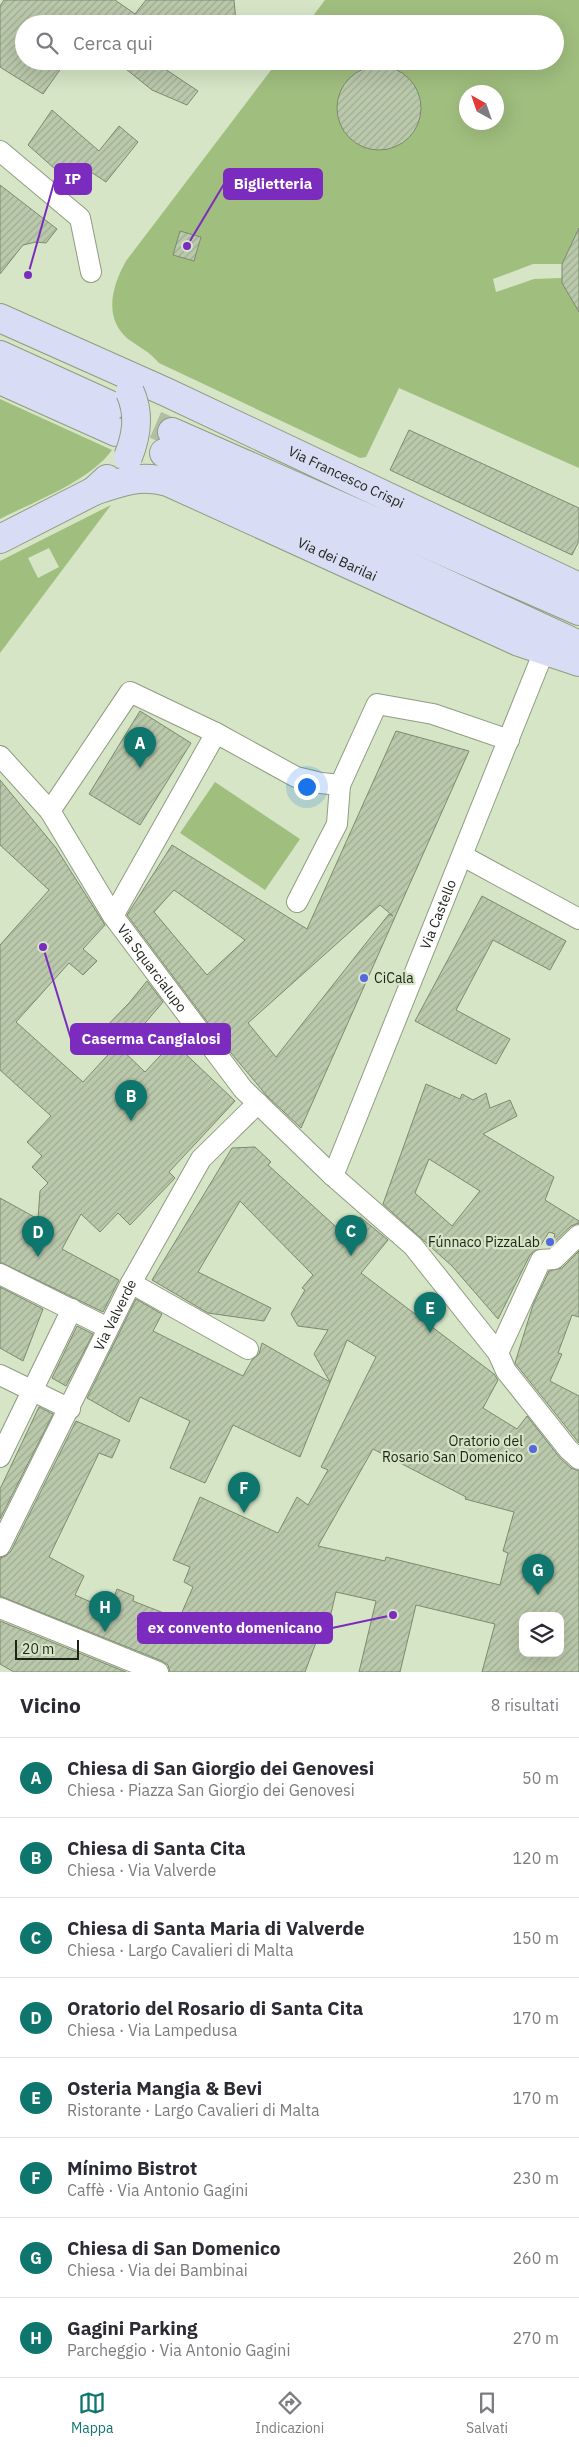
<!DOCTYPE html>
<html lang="it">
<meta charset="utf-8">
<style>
:root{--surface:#fff;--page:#f7f7f7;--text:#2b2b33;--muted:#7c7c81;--line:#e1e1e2;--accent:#0f766e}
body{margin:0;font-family:"IBM Plex Sans",sans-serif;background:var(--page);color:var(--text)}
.controls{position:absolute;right:15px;bottom:15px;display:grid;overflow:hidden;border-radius:10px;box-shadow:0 5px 20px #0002}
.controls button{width:45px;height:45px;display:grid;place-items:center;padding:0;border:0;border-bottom:1px solid var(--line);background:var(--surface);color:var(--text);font:25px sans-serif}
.compass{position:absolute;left:459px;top:85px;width:45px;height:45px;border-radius:50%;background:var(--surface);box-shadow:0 5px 20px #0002;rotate:320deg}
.scale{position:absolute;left:15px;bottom:12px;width:64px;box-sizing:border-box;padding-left:5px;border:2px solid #1e2318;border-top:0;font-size:14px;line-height:18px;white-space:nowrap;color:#1e2318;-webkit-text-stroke:4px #d5e5c6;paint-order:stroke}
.you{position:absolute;left:306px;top:786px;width:18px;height:18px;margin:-12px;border:4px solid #fff;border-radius:50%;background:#1a73e8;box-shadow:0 0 0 8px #1a73e833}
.badge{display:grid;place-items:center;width:32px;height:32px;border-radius:50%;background:var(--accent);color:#fff;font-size:16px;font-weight:700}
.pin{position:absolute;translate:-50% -41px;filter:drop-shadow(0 1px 2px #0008)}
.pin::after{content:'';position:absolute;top:26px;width:18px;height:15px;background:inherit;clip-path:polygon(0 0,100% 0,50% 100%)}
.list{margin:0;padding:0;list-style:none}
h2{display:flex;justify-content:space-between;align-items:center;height:65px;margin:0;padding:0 20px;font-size:21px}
h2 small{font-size:16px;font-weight:400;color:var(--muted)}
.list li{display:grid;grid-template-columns:32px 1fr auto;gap:15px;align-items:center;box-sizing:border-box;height:80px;padding:0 20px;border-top:1px solid var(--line)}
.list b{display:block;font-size:19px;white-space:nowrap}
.list p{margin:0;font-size:16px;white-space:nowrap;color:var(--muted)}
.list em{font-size:16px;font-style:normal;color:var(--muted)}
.icon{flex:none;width:28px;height:28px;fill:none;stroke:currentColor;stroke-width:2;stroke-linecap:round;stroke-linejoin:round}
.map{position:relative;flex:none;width:579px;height:1672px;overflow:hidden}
.search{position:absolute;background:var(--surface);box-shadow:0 5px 20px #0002;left:15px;right:15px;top:15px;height:55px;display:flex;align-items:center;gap:12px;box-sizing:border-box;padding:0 18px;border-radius:28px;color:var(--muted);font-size:19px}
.sheet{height:705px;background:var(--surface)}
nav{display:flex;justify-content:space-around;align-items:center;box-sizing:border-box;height:70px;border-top:1px solid var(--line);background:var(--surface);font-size:14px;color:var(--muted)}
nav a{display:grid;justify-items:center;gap:2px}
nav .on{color:var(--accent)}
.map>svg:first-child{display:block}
.green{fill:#a0be7e;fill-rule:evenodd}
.building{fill:url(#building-hatch);stroke:#7d8a6f;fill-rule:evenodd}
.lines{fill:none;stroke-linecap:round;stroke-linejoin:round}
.secondary-tunnel{stroke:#b0bea3;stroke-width:28;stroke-dasharray:28 14;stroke-linecap:butt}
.street-casing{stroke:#8f9d80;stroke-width:22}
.secondary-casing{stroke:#8f9d80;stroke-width:30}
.street{stroke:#fff;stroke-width:20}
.secondary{stroke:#d8ddf5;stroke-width:28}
.secondary-bridge-casing{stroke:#8f9d80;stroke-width:30;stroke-linecap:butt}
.secondary-bridge{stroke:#d8ddf5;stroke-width:28}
.poi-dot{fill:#5568de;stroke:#d5e5c6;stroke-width:2}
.labels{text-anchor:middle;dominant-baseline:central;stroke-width:4.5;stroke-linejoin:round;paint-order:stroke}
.street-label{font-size:14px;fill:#1e2318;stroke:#d5e5c6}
.poi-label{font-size:14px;fill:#1e2318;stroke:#d5e5c6;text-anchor:end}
.leader{fill:none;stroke:#7b2cbf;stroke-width:2}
.callout-dot{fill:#7b2cbf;stroke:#d5e5c6;stroke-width:2}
.callout{fill:#7b2cbf;stroke:#7b2cbf;stroke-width:2}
.callout-label{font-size:15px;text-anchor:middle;font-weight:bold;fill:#fff}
</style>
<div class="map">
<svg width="579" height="1672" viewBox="0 0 579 1672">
<defs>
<pattern id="building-hatch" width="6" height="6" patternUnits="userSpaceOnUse" patternTransform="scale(1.25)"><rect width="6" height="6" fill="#bac8ab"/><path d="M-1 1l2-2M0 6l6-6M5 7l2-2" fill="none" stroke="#9fac92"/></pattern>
</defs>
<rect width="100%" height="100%" fill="#d5e5c6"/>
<!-- green -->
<path class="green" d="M325 0H579V228L562 264H533L493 279 496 292 534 279 562 278V283L579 312V468L399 388 366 457 360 458 159 363C149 351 140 348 128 339 103 318 112 286 126 261L278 61H555V24H307ZM466 92H496V122H466Z
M0 399 112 450C90 481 35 501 0 519Z
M111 505 0 653V561ZM49 548 59 567 38 578 28 558Z
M215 782 300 839 265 890 180 833Z"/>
<!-- building -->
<path class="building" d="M4 0H115L135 14 146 0H234L236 22 225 24H24V61H66L43 94 0 67V6Z
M116 61H153L198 91 187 105 152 90Z
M337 108a42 42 0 1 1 84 0a42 42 0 1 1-84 0Z
M52 110 99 151 119 126 138 142 106 182 85 168 73 185 28 145Z
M0 185 57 229 46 243 36 242 23 245 0 274Z
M579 228V312L562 283V264Z
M180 231 201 237 194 261 173 255Z
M409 430 579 508V541L572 555 390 470Z
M140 711 191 743 140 825 89 794Z
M396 731 469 751 301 1128 267 1096 226 1047 127 915 172 845 307 929ZM174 890 245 940 207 975 154 912ZM380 905 393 916 389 914 276 1057 248 1023Z
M0 780 56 848 105 925 83 949 97 961 83 975 69 963 16 1022 83 1082 117 1045 145 1072 173 1042 235 1101 169 1172 175 1178 130 1225 118 1213 100 1232 81 1214 62 1249 119 1280 103 1312 0 1262V1198L38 1219 40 1191 48 1183 32 1167 42 1156 27 1142 51 1116 0 1070V945L49 890 0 845Z
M482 896 566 941 550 970 493 940 456 1010 510 1039 496 1064 415 1021Z
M147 981 163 1002 146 1022 140 1027 133 1025 115 1045 102 1031 129 1003Z
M426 1084 460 1099 462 1094 473 1100 486 1093 490 1108 510 1100 517 1116 483 1134 554 1177 545 1200 579 1221V1223L571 1226 552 1244 555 1234 549 1232 539 1248 530 1255 498 1319 452 1266 383 1204ZM429 1159 480 1191 452 1226 415 1193Z
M255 1147 271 1162 268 1165 345 1235 360 1217 388 1240 361 1273 494 1374 498 1380 483 1408 517 1429 527 1416 560 1458 571 1468 579 1471V1672H482L495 1624 416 1605 400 1672H359L376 1601 336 1592 329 1622 324 1621 305 1672H170L168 1665 162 1661 0 1596V1558L6 1556 11 1551 76 1421 120 1440 112 1458 99 1453 49 1557 84 1576 75 1595 109 1610 117 1589 134 1596 133 1601 179 1619 193 1587 184 1582 190 1567 173 1560 200 1497 278 1533 297 1497 308 1505 328 1470 321 1467 376 1357 347 1340 300 1457 233 1425 205 1483 170 1468 190 1421 140 1397 129 1422 87 1398 136 1299 162 1314 153 1331 243 1376 252 1360 259 1354 262 1343 330 1382 314 1354 328 1330 298 1326 291 1314 305 1290 302 1288 313 1275 240 1201 198 1272 271 1308 264 1321 208 1313 152 1280 232 1148ZM373 1449 466 1497 465 1499 514 1512 503 1551 508 1553 500 1585 386 1557 385 1561 318 1546ZM523 1616H560V1653H523Z
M579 1251V1317L572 1315 558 1353 562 1354 550 1381 579 1396V1443L515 1363 533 1305 549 1271 562 1268Z
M0 1287 43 1309 23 1361 0 1348Z
M77 1326 93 1334 66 1386 52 1378Z
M39 1407 53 1414 0 1519V1489Z
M0 1621 126 1672H14L0 1664Z"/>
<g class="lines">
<!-- secondary-tunnel -->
<path class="secondary-tunnel" d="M117 408 172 432"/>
<!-- street casing -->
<g class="street-casing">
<g id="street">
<path d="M0 151 80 218 91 272"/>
<path d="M216 733 296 777 321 783 340 785"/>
<path id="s1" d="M0 756 50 811 113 916 243 1089 333 1176 413 1246 498 1353 506 1371 568 1449 579 1459"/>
<path d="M50 811 130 692 216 733 113 916"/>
<path d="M463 856 579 919"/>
<path d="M297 902 337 824 340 785 377 704 433 714 509 740"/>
<path id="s2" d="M333 1176 544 651"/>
<path d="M0 1274 108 1328"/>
<path d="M131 1283 248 1349"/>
<path d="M498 1353 541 1260 554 1259 579 1235"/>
<path d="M0 1375 70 1409"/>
<path d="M0 1457 72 1309"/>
<path id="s3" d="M0 1546 131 1283 201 1159 258 1103"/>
<path d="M0 1608 158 1672"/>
</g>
</g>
<!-- secondary casing -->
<g class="secondary-casing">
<g id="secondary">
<path id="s4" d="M0 318 166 392 579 587"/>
<path d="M0 355 112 406"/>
<path d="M0 380 116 432"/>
<path d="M172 432 579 611"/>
<path d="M164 453 579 645"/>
<path id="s5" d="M94 491C120 482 141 474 168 482L519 642 579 662"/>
<path d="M0 539 94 491 107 479"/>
</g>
</g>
<!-- street -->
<use href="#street" class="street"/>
<!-- secondary -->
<use href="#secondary" class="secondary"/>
<!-- secondary-bridge casing -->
<g class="secondary-bridge-casing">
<path id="secondary-bridge" d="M128 457C137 435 140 414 130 392"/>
</g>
<!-- secondary-bridge -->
<use href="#secondary-bridge" class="secondary-bridge"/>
</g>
<!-- markers -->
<g class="poi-dot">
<circle cx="364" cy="978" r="5"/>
<circle cx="550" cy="1242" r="5"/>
<circle cx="533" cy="1449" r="5"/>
</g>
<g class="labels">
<!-- street labels -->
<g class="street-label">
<text stroke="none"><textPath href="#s4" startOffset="381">Via Francesco Crispi</textPath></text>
<text stroke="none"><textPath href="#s5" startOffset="262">Via dei Barilai</textPath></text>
<text stroke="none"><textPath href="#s2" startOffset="282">Via Castello</textPath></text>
<text stroke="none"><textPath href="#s1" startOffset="262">Via Squarcialupo</textPath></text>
<text stroke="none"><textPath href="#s3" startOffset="258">Via Valverde</textPath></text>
</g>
<!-- poi labels -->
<g class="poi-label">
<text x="374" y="978" text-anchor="start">CiCala</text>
<text x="540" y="1242">Fúnnaco PizzaLab</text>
<text x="523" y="1441">Oratorio del<tspan x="523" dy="16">Rosario San Domenico</tspan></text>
</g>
</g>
<!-- callouts -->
<path class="leader" d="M28 275L55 179M187 246L224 184M43 947L71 1039M393 1615L332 1628"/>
<g class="callout-dot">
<circle cx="28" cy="275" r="5"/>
<circle cx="187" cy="246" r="5"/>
<circle cx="43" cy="947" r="5"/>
<circle cx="393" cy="1615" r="5"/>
</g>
<g class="callout">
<rect x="55" y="164" width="36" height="30" rx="5"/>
<rect x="224" y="169" width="98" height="30" rx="5"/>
<rect x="71" y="1024" width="159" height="30" rx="5"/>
<rect x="138" y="1613" width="194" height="30" rx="5"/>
</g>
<g class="callout-label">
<text x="73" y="184">IP</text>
<text x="273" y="189">Biglietteria</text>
<text x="151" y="1044">Caserma Cangialosi</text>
<text x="235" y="1633">ex convento domenicano</text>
</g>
</svg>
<div class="controls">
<button><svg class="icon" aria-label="layers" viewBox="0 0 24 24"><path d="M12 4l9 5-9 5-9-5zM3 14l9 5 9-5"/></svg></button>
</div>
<svg class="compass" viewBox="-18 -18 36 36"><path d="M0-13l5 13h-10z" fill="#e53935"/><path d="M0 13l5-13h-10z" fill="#7c7c81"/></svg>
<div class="scale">20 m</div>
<div class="you"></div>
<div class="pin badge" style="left:140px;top:768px">A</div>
<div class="pin badge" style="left:131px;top:1121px">B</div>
<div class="pin badge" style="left:351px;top:1256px">C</div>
<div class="pin badge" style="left:38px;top:1257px">D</div>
<div class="pin badge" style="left:430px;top:1333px">E</div>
<div class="pin badge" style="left:244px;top:1513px">F</div>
<div class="pin badge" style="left:538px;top:1595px">G</div>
<div class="pin badge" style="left:105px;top:1632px">H</div>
<div class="search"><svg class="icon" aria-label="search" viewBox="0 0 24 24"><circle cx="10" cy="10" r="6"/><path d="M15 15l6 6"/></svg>Cerca qui</div>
</div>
<section class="sheet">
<h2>Vicino<small>8 risultati</small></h2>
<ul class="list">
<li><span class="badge">A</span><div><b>Chiesa di San Giorgio dei Genovesi</b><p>Chiesa · Piazza San Giorgio dei Genovesi</p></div><em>50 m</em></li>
<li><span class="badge">B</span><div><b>Chiesa di Santa Cita</b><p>Chiesa · Via Valverde</p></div><em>120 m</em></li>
<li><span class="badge">C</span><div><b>Chiesa di Santa Maria di Valverde</b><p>Chiesa · Largo Cavalieri di Malta</p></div><em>150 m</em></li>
<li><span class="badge">D</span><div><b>Oratorio del Rosario di Santa Cita</b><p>Chiesa · Via Lampedusa</p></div><em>170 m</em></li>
<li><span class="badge">E</span><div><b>Osteria Mangia &amp; Bevi</b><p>Ristorante · Largo Cavalieri di Malta</p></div><em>170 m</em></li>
<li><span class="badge">F</span><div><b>Mínimo Bistrot</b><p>Caffè · Via Antonio Gagini</p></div><em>230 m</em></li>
<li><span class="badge">G</span><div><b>Chiesa di San Domenico</b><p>Chiesa · Via dei Bambinai</p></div><em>260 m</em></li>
<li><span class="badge">H</span><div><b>Gagini Parking</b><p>Parcheggio · Via Antonio Gagini</p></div><em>270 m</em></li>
</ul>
</section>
<nav>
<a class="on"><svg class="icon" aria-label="map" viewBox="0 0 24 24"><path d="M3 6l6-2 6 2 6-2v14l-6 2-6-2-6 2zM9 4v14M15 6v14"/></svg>Mappa</a>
<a><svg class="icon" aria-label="directions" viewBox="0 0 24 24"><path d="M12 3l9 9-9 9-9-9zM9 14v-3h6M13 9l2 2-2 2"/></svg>Indicazioni</a>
<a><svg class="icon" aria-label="saved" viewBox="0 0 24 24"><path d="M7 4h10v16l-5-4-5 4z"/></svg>Salvati</a>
</nav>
